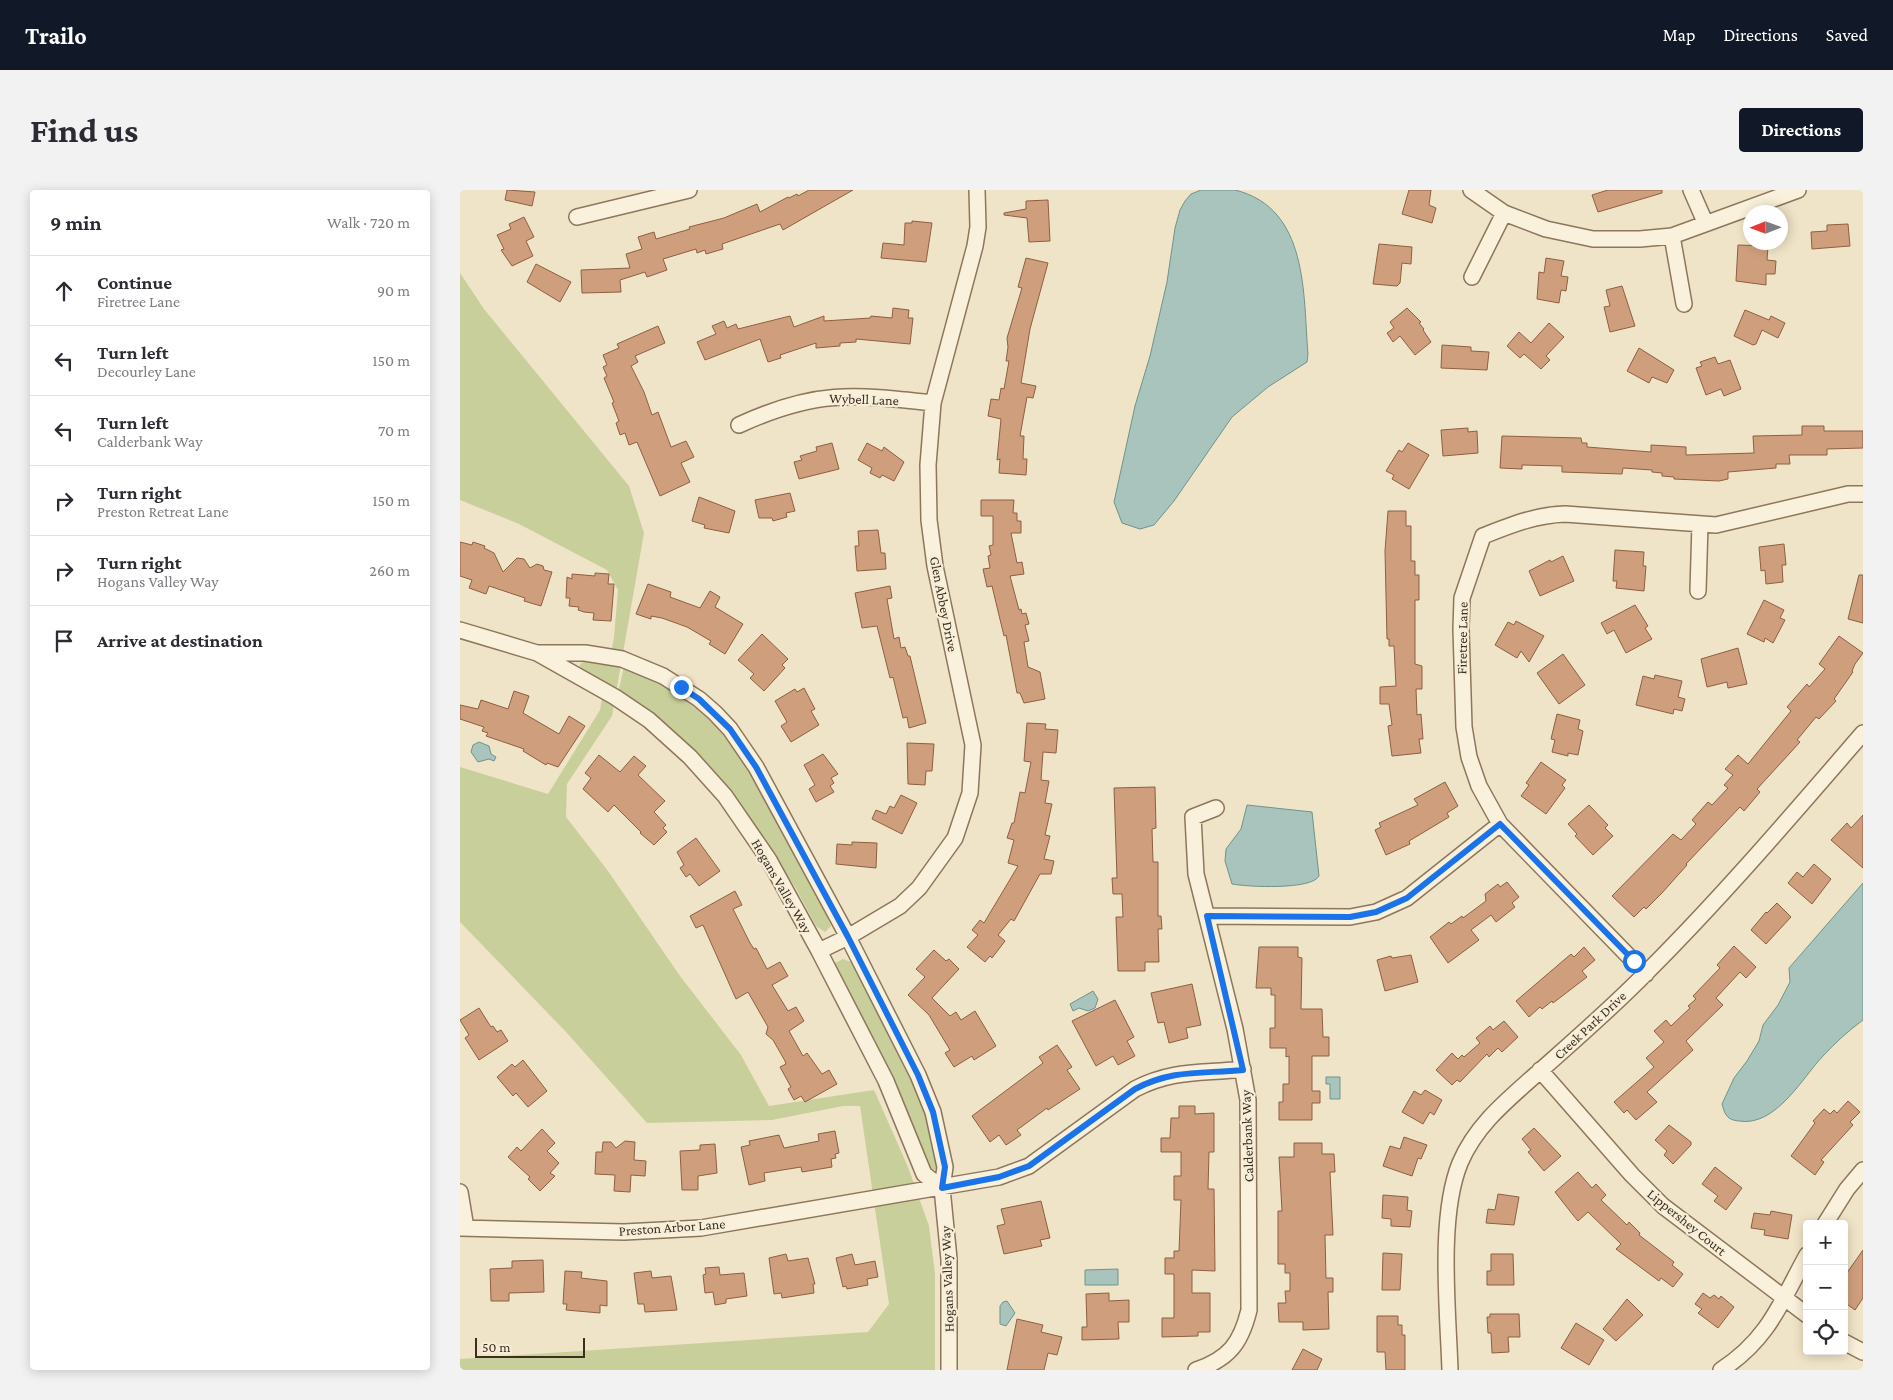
<!DOCTYPE html>
<meta charset="utf-8">
<style>
:root{--surface:#fff;--page:#f2f2f3;--text:#2b2b33;--muted:#7c7c81;--line:#e1e1e2;--accent:#111827}
body{margin:0;font-family:"Crimson Pro",serif;background:var(--page);color:var(--text)}
.controls{position:absolute;right:15px;bottom:15px;display:grid;overflow:hidden;border-radius:5px;box-shadow:0 2px 12px #0003}
.controls button{width:45px;height:45px;display:grid;place-items:center;padding:0;border:0;border-bottom:1px solid var(--line);background:var(--surface);color:var(--text);font:25px sans-serif}
.compass{position:absolute;left:1283px;top:15px;width:45px;height:45px;border-radius:50%;background:var(--surface);box-shadow:0 2px 12px #0003;rotate:269deg}
.scale{position:absolute;left:15px;bottom:12px;width:110px;box-sizing:border-box;padding-left:5px;border:2px solid #3d2e20;border-top:0;font-size:14px;line-height:18px;white-space:nowrap;color:#3d2e20;-webkit-text-stroke:4px #f7eed8;paint-order:stroke}
.stop{position:absolute;width:15px;height:15px;margin:-11px;border:4px solid #1a73e8;border-radius:50%;background:#fff}
.stop.end{background:#1a73e8;border-color:#fff;box-shadow:0 1px 5px #0008}
.list{margin:0;padding:0;list-style:none}
h2{display:flex;justify-content:space-between;align-items:center;height:65px;margin:0;padding:0 20px;font-size:21px}
h2 small{font-size:16px;font-weight:400;color:var(--muted)}
.list li{display:grid;grid-template-columns:32px 1fr auto;gap:15px;align-items:center;box-sizing:border-box;height:70px;padding:0 20px;border-top:1px solid var(--line)}
.list b{display:block;font-size:19px;white-space:nowrap}
.list p{margin:0;font-size:16px;white-space:nowrap;color:var(--muted)}
.list em{font-size:16px;font-style:normal;color:var(--muted)}
.icon{flex:none;width:28px;height:28px;fill:none;stroke:currentColor;stroke-width:2;stroke-linecap:round;stroke-linejoin:round}
.map{position:relative;flex:none;width:1403px;height:1180px;overflow:hidden;border-radius:5px}
header{display:flex;align-items:center;gap:30px;box-sizing:border-box;height:70px;padding:0 25px;background:var(--accent);color:#fff}
header strong{font-size:24px}
nav{display:flex;gap:28px;margin-inline-start:auto;font-size:18px}
.intro{display:flex;align-items:center;justify-content:space-between;box-sizing:border-box;height:120px;padding:0 30px}
h1{margin:0;font-size:35px}
.button{padding:12px 22px;border-radius:5px;background:var(--accent);color:#fff;font-size:18px;font-weight:700}
main{display:flex;gap:30px;padding:0 30px}
aside{flex:1;background:var(--surface);border-radius:5px;box-shadow:0 2px 12px #0003}
.map>svg:first-child{display:block}
.green{fill:#c9cf9b}
.water{fill:#a9c4bc;stroke:#6f938a}
.building{fill:#cf9f7d;stroke:#8d5f41}
.lines{fill:none;stroke-linecap:round;stroke-linejoin:round}
.minor-casing{stroke:#8d765c;stroke-width:18}
.minor{stroke:#faf1dc;stroke-width:15}
.route{stroke:#1a73e8;stroke-width:6}
.labels{text-anchor:middle;dominant-baseline:central;stroke-width:4.5;stroke-linejoin:round;paint-order:stroke}
.street-label{font-size:14px;fill:#3d2e20;stroke:#f7eed8}
</style>
<header>
<strong>Trailo</strong>
<nav><a>Map</a><a>Directions</a><a>Saved</a></nav>
</header>
<div class="intro"><h1>Find us</h1><a class="button">Directions</a></div>
<main>
<aside>
<h2>9 min<small>Walk · 720 m</small></h2>
<ul class="list">
<li><svg class="icon" aria-label="ahead" viewBox="0 0 24 24"><path d="M12 20V5M6 11l6-6 6 6"/></svg><div><b>Continue</b><p>Firetree Lane</p></div><em>90 m</em></li>
<li><svg class="icon" aria-label="left" viewBox="0 0 24 24"><path d="M17 20v-9H6M10 6l-5 5 5 5"/></svg><div><b>Turn left</b><p>Decourley Lane</p></div><em>150 m</em></li>
<li><svg class="icon" aria-label="left" viewBox="0 0 24 24"><path d="M17 20v-9H6M10 6l-5 5 5 5"/></svg><div><b>Turn left</b><p>Calderbank Way</p></div><em>70 m</em></li>
<li><svg class="icon" aria-label="right" viewBox="0 0 24 24"><path d="M7 20v-9h11M14 6l5 5-5 5"/></svg><div><b>Turn right</b><p>Preston Retreat Lane</p></div><em>150 m</em></li>
<li><svg class="icon" aria-label="right" viewBox="0 0 24 24"><path d="M7 20v-9h11M14 6l5 5-5 5"/></svg><div><b>Turn right</b><p>Hogans Valley Way</p></div><em>260 m</em></li>
<li><svg class="icon" aria-label="arrive" viewBox="0 0 24 24"><path d="M6 21V4h12l-3 4 3 4H6"/></svg><div><b>Arrive at destination</b></div></li>
</ul>
</aside>
<div class="map">
<svg width="1403" height="1180" viewBox="0 0 1403 1180">
<rect width="100%" height="100%" fill="#f0e4c8"/>
<!-- green -->
<path class="green" d="M0 83 24 119 169 296 184 343 152 526 107 594 106 627 148 681 220 786 281 865 309 916 414 900 448 977 469 1036 475 1084V1180H0V1169L408 1142 429 1114 400 916H383L312 930 187 933 107 843 0 732V577L88 604 140 520 144 496 119 481 120 475 125 469 149 474 154 447 158 400 147 380 59 334 0 310Z
M164 477C252 509 278 560 322 638 339 669 358 702 371 736L365 742 356 736 335 697 274 609 158 503Z
M383 769 391 772 399 783C423 831 480 925 477 978L473 981 470 982 466 975 441 910 373 780 375 773Z"/>
<!-- water -->
<path class="water" d="M741 0C751 0 765 0 775 0 849 18 843 105 848 164L847 172 808 197 772 227 714 311 694 335 680 339 662 333 654 312 675 216 690 166 707 92 715 38 720 20 725 11 731 4Z
M19 552 29 556 31 564 36 567 34 571 29 569 18 572 11 562 13 555Z
M787 615 852 622 859 686C852 700 788 697 772 694L765 671 766 659 781 639Z
M1403 693V830C1388 841 1375 853 1363 866 1342 888 1316 937 1279 931 1267 930 1265 925 1262 914L1274 888 1287 871 1299 851 1303 835 1318 815 1330 792 1329 778Z
M633 801 638 809 635 818 628 821 619 818 613 821 610 814Z
M866 887H880V909H870V894H866Z
M658 1079V1095H625V1080Z
M547 1111 555 1123 546 1136 540 1134V1116L543 1112Z"/>
<!-- building -->
<path class="building" d="M47 0 75 2 72 16 45 10Z
M349 0H393L323 40 320 34 262 54 263 59 246 64 245 60 237 63 236 59 203 69 207 80 187 87 185 82 160 90 161 102 122 103 121 80 170 78 166 64 182 59 178 47 194 42 196 49 230 39 229 37 264 28 297 14 300 22 328 7 329 8 337 4 338 6Z
M949 0H971L969 15 976 18 972 33 942 24Z
M1148 0H1202V3L1138 22 1132 5Z
M588 10 590 51 569 52 567 28 544 25V23L566 19V11Z
M64 27 74 47 66 51 73 66 52 76 41 60 44 59 37 45 51 39 49 34Z
M452 31 472 33 466 72 421 68 423 53 444 55 445 33H452Z
M1388 34 1390 56 1352 59 1351 42 1367 41V35Z
M919 54 952 57 951 74 942 73 940 93 937 96 913 94Z
M1278 55 1308 56 1307 70 1316 71 1315 84H1306V95L1276 91Z
M566 68 588 73 570 139 561 193 576 196 573 208 567 207 560 246H564L563 269H567L566 285 539 283 540 269 537 270 541 229 528 226 531 209 539 210 541 198 544 199 549 171H546L548 157 547 148 562 98 558 97Z
M1086 68 1104 71 1101 86 1108 87 1106 101 1101 100 1099 113 1077 109 1079 82 1084 83Z
M76 74 111 92 100 112 67 92Z
M1162 96 1175 136 1150 142 1144 117 1150 116 1146 100Z
M433 118 449 120 448 128H453L450 154 396 149V152L380 153V156L356 158V153L320 165 321 168 308 172 300 149 245 170 237 152 256 144 252 136 264 131 267 138 276 134 278 139 330 126 334 137 364 126V131L410 128 411 126 432 128Z
M947 118 961 132 959 133 964 139 963 140 971 152 955 165 940 146 933 152 927 143 934 138 930 132Z
M1285 120 1309 130 1311 126 1325 133 1318 148 1302 140 1296 154 1293 155 1274 146Z
M1089 133 1104 147 1086 166 1090 170 1081 179 1064 164 1060 168 1047 156 1059 142 1071 153Z
M198 136 205 153 175 166 178 172 171 176 184 202 192 225 198 222 211 257 226 251 234 267 221 273 230 292 200 306 177 252 169 255 165 243 160 245 156 233 159 231 152 213 154 212 144 188 147 186 143 177 147 175 143 165 159 158 157 154Z
M982 155 1011 157V161L1029 162 1027 180 981 178Z
M1179 158 1214 180 1207 193 1192 187 1189 193 1167 181Z
M1255 167 1258 174 1270 170 1281 199 1264 206 1261 199 1246 205 1236 178 1242 176 1240 172Z
M1342 236H1364V241H1403V258L1367 259V265H1329L1330 274H1316V278L1268 282V289L1259 291 1214 289V287L1202 286V283L1192 282V280L1163 278 1162 284 1102 282V276L1062 275V279L1040 278 1042 246 1121 248 1122 253H1127V257L1191 262V255L1226 257V265L1294 263 1293 246 1342 245Z
M1008 238V242L1017 241 1018 263 983 266 981 240Z
M372 253 379 279 339 289 334 272 342 270 340 266 357 261 356 257Z
M407 253 422 261 424 257 444 272 434 291 422 285 420 288 410 283 412 278 398 270Z
M948 253 969 265 949 299 932 289 934 285 926 281 939 260 942 262Z
M330 303 335 321 326 323 327 327 313 331 312 328H299L295 310Z
M239 307 275 321 269 343 244 338 245 335 232 331Z
M521 310H554L553 323H557V331H561V343H551L557 373 562 372 564 384 550 386 559 420 561 419 562 424 566 423 569 434 565 435 569 451 564 452 568 477 580 482 585 509 564 513 560 503H557L546 445 544 446 532 396 527 397 523 379 530 378 528 366 531 365 529 356 533 355V326H521Z
M928 321H946V336H951V371H955V385H959V410H955V474L962 476V499H956L957 525 961 524 963 549H959L961 563 932 566 928 536 932 535 929 514H920V497L936 496 934 456H929V449H927L925 361Z
M418 340 421 363H425L426 379 397 381 395 356H399L398 341Z
M0 352 12 355 13 352 25 356 24 358 34 363 43 382 57 368 64 369 70 378 77 374 83 376 84 380 92 382 81 416 64 411 65 408 29 396 26 404 9 398 12 390 0 386Z
M1324 354 1326 375H1322L1323 392 1306 394 1305 380 1301 381 1299 357Z
M1155 360 1184 362 1183 376H1186L1184 401 1156 398 1157 391H1153Z
M1103 366 1114 391 1080 406 1069 381 1090 370 1091 372Z
M135 383 149 384 148 394H154L151 431 133 430 134 423 124 422 118 420 119 417 109 416 110 408H106L107 387 112 389V384L135 386Z
M1399 385H1403V433L1388 429Z
M188 394 211 402 210 407 240 418 250 401 260 407 255 417 283 434 265 464 249 454 251 451 227 437 202 428 191 426V429L176 424Z
M430 396 432 408 427 409 434 449 439 447 441 458 445 457 448 466H450L466 533 449 538 447 527 443 528 433 487 430 488 417 436 402 438 395 403Z
M1304 410 1324 420 1320 428 1325 430 1313 453 1305 448 1304 452 1287 444Z
M1175 415 1188 436 1185 438 1192 449 1166 463 1154 440 1147 444 1141 433Z
M1056 431 1084 446 1069 472 1061 461 1057 468 1035 455 1048 432 1054 435Z
M302 444 328 469 322 475 325 478 304 501 290 488 294 484 278 470Z
M1379 446 1403 463 1395 474 1392 481 1393 482 1374 509 1376 511 1359 529 1356 527 1337 550 1340 552 1297 599 1300 602 1284 621 1280 617 1226 674 1227 675 1202 703 1186 719 1184 717 1174 727 1152 706 1213 644 1221 650 1236 634 1232 630 1248 612 1252 615 1268 598 1264 595 1273 585 1265 579 1278 565 1288 574 1331 521 1327 517 1347 494 1349 497 1365 479 1359 474Z
M1278 458 1287 494 1268 498 1267 492 1247 497 1241 469Z
M1103 464 1125 495 1099 514 1077 483Z
M1195 485 1222 491 1218 507 1225 509 1222 521 1214 519 1213 524 1176 515 1183 486 1194 489Z
M344 498 355 519 351 521 359 535 331 552 321 536 327 532 315 511 335 499 337 502Z
M54 501 69 506 63 523 99 544 109 526 125 536 98 577 87 573 86 575 63 561 64 559 26 546 28 543 22 541 24 537 0 529V515L18 519 21 510 48 519Z
M1097 524 1120 530 1118 539 1123 541 1118 565 1108 563V566L1092 562 1095 550 1091 549Z
M567 533 586 534 585 539 598 540 596 563 583 562 581 590 589 591 585 613 592 614 585 645 590 646 584 669 594 671 591 684H580L554 731 551 729 538 745 545 751 532 768 530 766 525 772 507 757 518 745 512 740 520 730 524 733 558 676 548 673 554 650 547 648 552 633H554L560 602 565 603 571 572 564 571Z
M447 553 474 554 472 581H466L465 595 448 594Z
M363 564 378 584 371 588 374 593 370 596 374 602 356 612 349 599 355 595 344 575Z
M139 565 160 582 174 566 186 576 178 585 205 611 194 622 206 635 203 638 207 642 194 655 180 643 181 642 154 615 148 622 123 599 131 588 125 583Z
M1081 572 1106 590 1102 595 1105 598 1086 624 1061 606 1069 595 1066 593Z
M985 592 998 616 987 623 989 627 949 651 950 654 926 665 915 640 921 637 919 633 958 615 954 609Z
M695 597 696 638 692 639 693 672H698V726H701L702 739H698L699 772H685V781H658L656 727H663L662 704H653L652 688H657L654 598Z
M441 605 457 613 442 644 412 629 416 620 426 624 430 616 434 618Z
M1129 615 1148 635 1145 638 1153 646 1133 665 1115 646 1117 644 1108 634Z
M1403 625V678L1371 650 1387 633 1391 638Z
M236 648 260 681 239 696 230 684 226 687 220 678 224 675 217 662Z
M392 652 417 653 416 678 376 674 377 654 392 655Z
M1354 674 1371 689 1352 714 1328 693 1337 682 1343 687Z
M1047 692 1059 707 1052 713 1055 717 1036 732 1031 725 1011 740 1019 750 988 773 970 747 989 732 991 734 1002 726 1003 728 1026 711 1025 704 1038 694 1040 697Z
M275 701 282 715 273 719 290 753 294 759 296 758 307 779 320 772 328 786 312 795 328 821 336 817 344 831 329 841 343 866 347 863 362 884 369 880 377 894 345 912 341 906 334 910 328 899 331 897 320 877 326 874 325 871 313 850 306 844 308 837 288 802 276 809 243 735 236 738 230 726Z
M1317 713 1331 727 1306 754 1291 740 1306 722 1307 723Z
M1274 756 1296 777 1286 788 1280 782 1256 808 1263 815 1226 851 1233 860 1187 902 1197 912 1176 930 1167 920 1164 923 1154 912 1194 877 1186 868 1204 852 1194 841 1206 830 1211 836 1230 818 1228 816 1236 809 1233 806 1260 778 1257 775Z
M799 757H838V767L842 768 841 819H862L863 847H869V866H852V901H860V913H852V930H819V912H823V894H829V866L826 867V858H810V838H815V805H811V798H796Z
M1124 757 1135 770 1122 781 1127 787 1093 813 1092 811 1082 819 1080 817 1069 827 1056 811 1111 764 1114 767Z
M474 760 486 771 489 769 499 779 472 808 490 826 496 822 501 830 515 821 536 856 514 870 512 866 494 877 485 863 490 860 469 825 448 805 465 787 456 779Z
M951 765 958 792 925 801 917 770 931 766 932 768Z
M732 794 741 835 726 838 728 848 709 853 704 832 698 833 691 803Z
M655 810 674 847 667 851 675 866 658 875 653 866 636 876 612 831Z
M19 818 31 837 33 836 37 842 41 840 48 851 19 870 5 848 9 845 0 830Z
M1044 831 1058 847 1042 862 1038 858 1029 867 1027 864 1000 892 997 890 992 895 976 880 992 863 998 869 1002 865 1004 867 1020 853 1016 848 1030 836 1033 840Z
M597 855 612 877 607 880 620 899 588 920 587 918 557 940 561 945 546 955 539 945 530 952 512 926 583 873 579 867Z
M63 870 87 901 68 917 56 903 53 906 37 887 52 874 55 877Z
M965 900 982 910 974 925 970 922 963 934 942 922 954 901 961 905Z
M1388 911 1400 922 1390 932 1393 935 1361 970 1364 972 1355 985 1331 966 1355 933 1353 931 1364 919 1370 924 1374 920 1377 923Z
M719 916H735V924L754 923V962H749L748 999H754L755 1081 732 1080V1103H750V1142H738V1146L702 1147V1128H714V1084H705V1068H714V1061H719L721 1010H714V986H721V962H701V948H710L711 928H719Z
M1209 935 1231 952V955L1213 974 1204 965 1207 961 1195 950Z
M1074 938 1101 966 1084 981 1068 962 1071 960 1062 949Z
M82 939 95 953 87 961 99 973 90 983 95 986 80 1001 68 989 70 987 48 967 57 957 61 961Z
M375 941 379 963 375 964 376 968 371 969 372 977 342 982 341 977 304 983 305 991 289 995 281 957 290 955 289 951 319 945 324 958 359 951 358 944Z
M944 947 967 955 961 969 958 968 952 986 923 976 930 956 940 959Z
M165 951 175 952 174 970 186 971 185 986 171 985 170 1002 154 1001 155 985 135 984 136 962H142L143 952H151L156 958Z
M834 953H862V964H874L875 982H870L873 1045H865L866 1088H873V1102H868L869 1139 843 1140V1132H819L818 1113H826L825 1101H830V1083H825V1074H818V1021H822L819 967H834Z
M255 954 257 983 238 986V1000H222L220 961 240 960V955Z
M1255 977 1282 998 1266 1020 1254 1011 1258 1006 1242 994Z
M1118 982 1132 998 1136 994 1146 1005 1141 1010 1167 1035 1169 1032 1180 1043 1179 1045 1214 1072 1212 1075 1223 1084 1213 1097 1201 1088 1199 1091 1156 1059 1161 1054 1128 1022 1118 1031 1113 1025 1095 1002Z
M1038 1004 1059 1007 1054 1035 1026 1033 1028 1019 1035 1020Z
M923 1005 948 1007 947 1020 952 1021 950 1037 931 1036V1029L922 1028Z
M581 1011 590 1048 580 1050 582 1056 544 1064 537 1036 545 1034 541 1019Z
M1311 1021 1332 1025 1328 1049 1304 1045 1305 1040 1291 1038 1294 1023 1310 1025Z
M1403 1060V1108L1395 1120 1384 1112V1087Z
M923 1063 942 1064 940 1100H922Z
M326 1064 328 1071 348 1068 355 1094H353L354 1103 322 1108 321 1103 314 1104 309 1068Z
M392 1064 395 1075 415 1071 418 1087 407 1089 408 1095 387 1099 386 1096 383 1097 376 1068Z
M1031 1064H1053L1054 1095H1027V1081H1031Z
M83 1070 84 1102 49 1103V1111H31L30 1079 52 1078V1071Z
M259 1077 260 1085 284 1083 287 1106 266 1109V1113L255 1115 253 1102 245 1103 243 1085 246 1084 245 1078Z
M105 1081 122 1082 121 1088 147 1091V1116L140 1115V1123L106 1120 107 1114H103Z
M191 1081 192 1088 211 1086 217 1120 185 1122 184 1114H178L174 1083Z
M649 1103V1111L669 1110V1132H658L659 1149 622 1150V1137H627L626 1104Z
M1243 1103 1250 1108 1254 1105 1259 1109 1261 1106 1274 1117 1258 1138 1238 1123 1242 1119 1235 1114Z
M1167 1109 1183 1125 1156 1151 1143 1139Z
M1030 1124H1059L1060 1147H1048L1049 1162 1032 1163 1031 1143H1028L1027 1127H1030Z
M917 1126H938V1135H942V1145H945V1180H926L925 1162H917Z
M557 1129 583 1135 581 1142 602 1147 597 1165 588 1163 584 1180H547Z
M1116 1133 1144 1150 1129 1175 1101 1158Z
M843 1159 862 1169 857 1180H832Z"/>
<g class="lines">
<!-- minor casing -->
<g class="minor-casing">
<path id="minor" d="M1011 0 1044 23 1086 39 1133 49H1180L1212 46 1338 0
M1231 0 1245 32
M117 27 229 0
M1212 46 1224 114
M1012 87 1044 23
M279 235C355 200 392 204 473 213
M1238 401 1240 334
M0 440 77 463 155 507 189 530 230 567 265 606 309 670 359 761 426 891 464 984 482 998
M77 463H125L162 469 203 486 239 509 255 523 270 539 296 577 388 747 458 885 473 922 485 977 482 998 489 1069V1180
M747 726 890 727 916 722 947 708 1040 634
M359 761 388 747 440 716 459 698 495 648 510 603 513 555 475 376 469 330 468 275 473 213 515 56 518 37 517 0
M1186 784 1040 634 1019 596 1009 567 1004 537 1001 439 1002 408 1023 346C1051 335 1075 325 1105 324L1256 335 1388 304H1403
M1080 880 1172 985 1203 1016 1347 1125
M0 1002 6 1038
M1365 1034 1387 999 1403 980
M0 1038 164 1042 241 1038 539 987 569 976 675 899C714 879 742 884 783 879
M1384 1152 1403 1162
M736 1180C769 1169 781 1153 789 1120L788 910 775 839 736 684 733 627 756 618
M990 1180C988 1120 978 1027 1000 973 1017 933 1050 908 1081 880 1117 848 1154 816 1187 782 1263 706 1333 624 1403 543
M1261 1180C1309 1149 1321 1112 1347 1065"/>
</g>
<!-- minor -->
<use href="#minor" class="minor"/>
</g>
<g class="lines">
<!-- route -->
<path class="route" d="M221 497 239 509 270 539 296 577 388 747 458 885 473 922 485 977 482 998 539 987 569 976 675 899C713 879 742 884 783 880L747 726 890 727 916 722 947 708 1040 634 1174 771"/>
</g>
<g class="labels">
<!-- street labels -->
<g class="street-label">
<text transform="translate(404 209) rotate(2)">Wybell Lane</text>
<text transform="translate(484 414) rotate(79)">Glen Abbey Drive</text>
<text transform="translate(1002 448) rotate(-89)">Firetree Lane</text>
<text transform="translate(322 696) rotate(60)">Hogans Valley Way</text>
<text transform="translate(1130 835) rotate(-43)">Creek Park Drive</text>
<text transform="translate(787 946) rotate(-92)">Calderbank Way</text>
<text transform="translate(1227 1032) rotate(39)">Lippershey Court</text>
<text transform="translate(212 1037) rotate(-4)">Preston Arbor Lane</text>
<text transform="translate(487 1089) rotate(-92)">Hogans Valley Way</text>
</g>
</g>
</svg>
<div class="controls">
<button>+</button>
<button>−</button>
<button><svg class="icon" aria-label="locate" viewBox="0 0 24 24"><circle cx="12" cy="12" r="6"/><path d="M12 2v4M12 18v4M2 12h4M18 12h4"/></svg></button>
</div>
<svg class="compass" viewBox="-18 -18 36 36"><path d="M0-13l5 13h-10z" fill="#e53935"/><path d="M0 13l5-13h-10z" fill="#7c7c81"/></svg>
<div class="scale">50 m</div>
<div class="stop" style="left:1174px;top:771px"></div>
<div class="stop end" style="left:221px;top:497px"></div>
</div>
</main>
